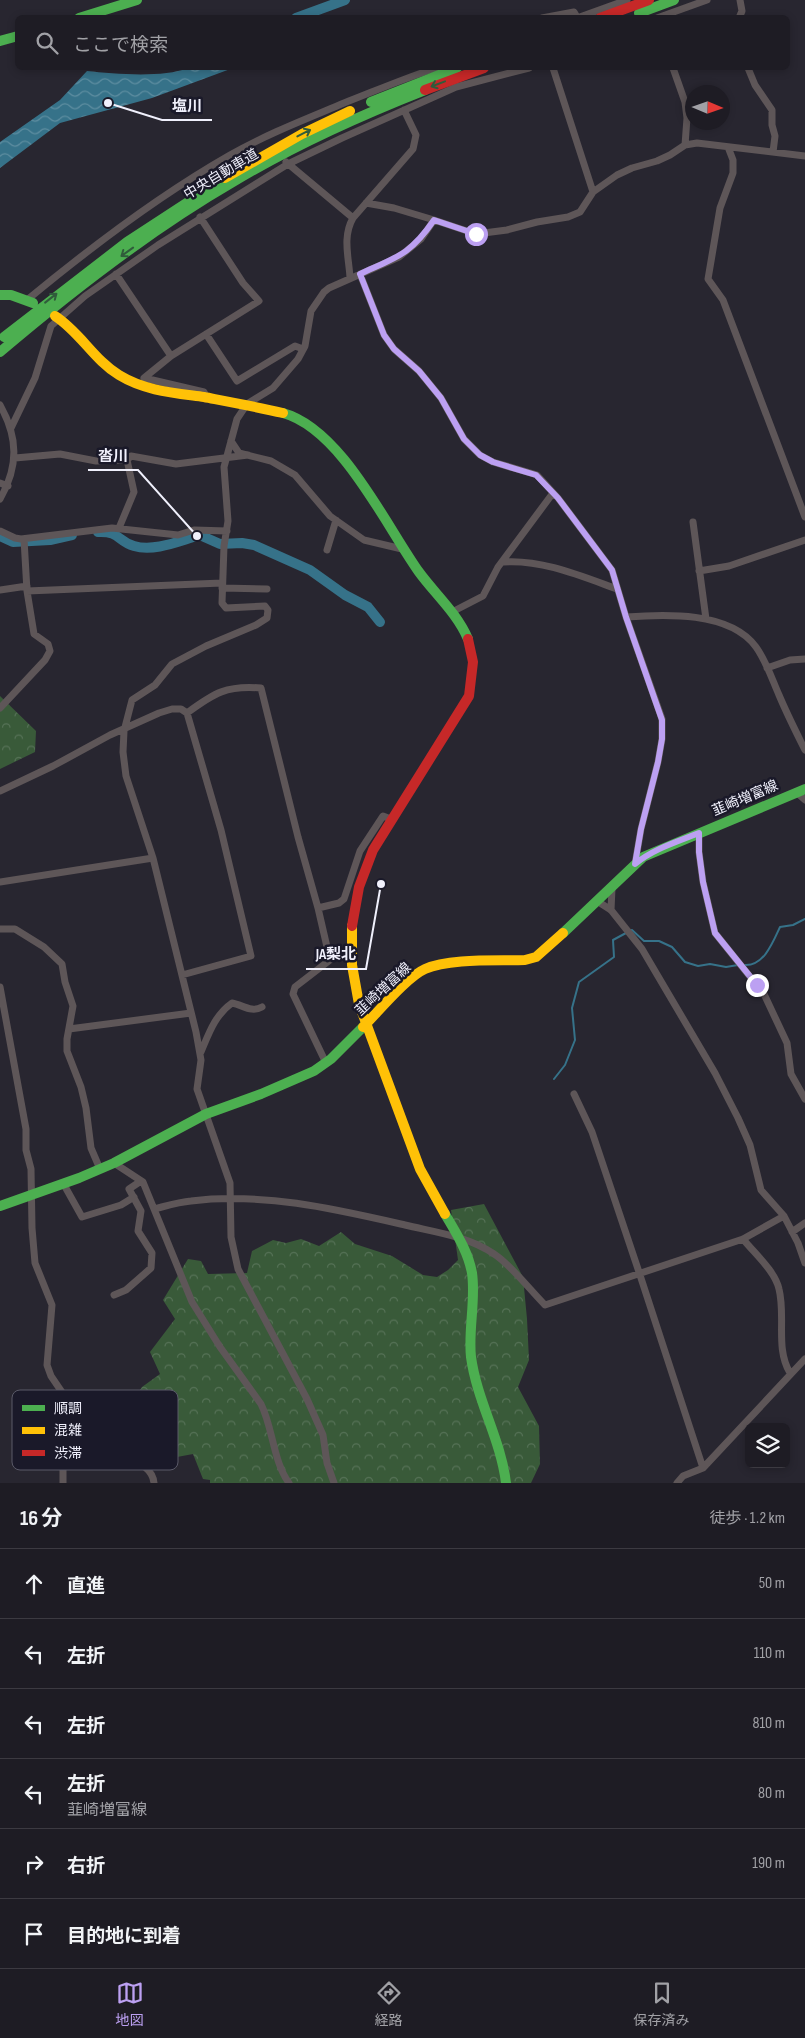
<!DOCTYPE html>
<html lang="ja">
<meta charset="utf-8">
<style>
:root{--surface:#1e1c24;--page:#26252c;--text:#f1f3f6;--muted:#a1a1a6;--line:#3c3a41;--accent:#bca0f2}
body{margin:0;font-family:"Sofia Sans Condensed","Noto Sans JP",sans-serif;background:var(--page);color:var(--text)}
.controls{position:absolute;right:15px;bottom:15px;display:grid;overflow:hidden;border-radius:8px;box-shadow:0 2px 8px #0003}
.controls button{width:45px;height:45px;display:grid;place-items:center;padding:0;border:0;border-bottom:1px solid var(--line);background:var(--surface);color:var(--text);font:25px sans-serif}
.compass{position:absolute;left:685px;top:85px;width:45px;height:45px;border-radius:50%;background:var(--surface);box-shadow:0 2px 8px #0003;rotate:92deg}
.stop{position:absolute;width:15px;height:15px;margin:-11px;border:4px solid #bca0f2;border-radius:50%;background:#fff}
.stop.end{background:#bca0f2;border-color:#fff;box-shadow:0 1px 5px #0008}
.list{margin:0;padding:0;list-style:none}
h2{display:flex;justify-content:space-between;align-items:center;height:65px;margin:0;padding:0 20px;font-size:21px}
h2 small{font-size:16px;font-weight:400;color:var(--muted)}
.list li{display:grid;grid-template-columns:32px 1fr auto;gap:15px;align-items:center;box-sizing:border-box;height:70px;padding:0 20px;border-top:1px solid var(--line)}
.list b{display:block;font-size:19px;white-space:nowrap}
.list p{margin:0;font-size:16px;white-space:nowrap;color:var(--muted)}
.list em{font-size:16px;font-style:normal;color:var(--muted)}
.icon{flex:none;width:28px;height:28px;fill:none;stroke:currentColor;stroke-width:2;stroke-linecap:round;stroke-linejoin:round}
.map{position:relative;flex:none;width:805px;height:1483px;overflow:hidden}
.search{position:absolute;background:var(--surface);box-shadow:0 2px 8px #0003;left:15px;right:15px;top:15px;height:55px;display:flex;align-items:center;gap:12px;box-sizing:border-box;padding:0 18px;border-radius:8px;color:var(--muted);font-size:19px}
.sheet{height:485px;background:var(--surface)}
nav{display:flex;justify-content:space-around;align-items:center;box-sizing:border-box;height:70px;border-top:1px solid var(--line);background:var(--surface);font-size:14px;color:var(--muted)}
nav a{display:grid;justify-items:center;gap:2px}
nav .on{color:var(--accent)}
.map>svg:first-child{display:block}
.forest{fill:url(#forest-crowns)}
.water{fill:url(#water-waves)}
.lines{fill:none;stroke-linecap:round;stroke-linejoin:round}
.stream{stroke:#367289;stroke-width:2}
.river{stroke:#367289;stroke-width:10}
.street{stroke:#5e5658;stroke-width:7}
.fast{stroke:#4caf50;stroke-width:10}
.slow{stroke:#ffc107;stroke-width:10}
.jam{stroke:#c62828;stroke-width:10}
.oneway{stroke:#305c3b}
.route{stroke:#bca0f2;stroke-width:6}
.labels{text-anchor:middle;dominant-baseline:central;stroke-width:5;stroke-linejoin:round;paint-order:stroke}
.street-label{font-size:14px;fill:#f0f0fc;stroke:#1a1929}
.key{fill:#1a1929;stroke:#5a5a68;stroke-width:1}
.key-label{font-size:14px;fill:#f0f0fc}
.leader{fill:none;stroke:#f0f0fc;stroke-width:2}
.callout-dot{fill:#f0f0fc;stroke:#1a1929;stroke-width:2}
.callout-label{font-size:15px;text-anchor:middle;font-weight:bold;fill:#f0f0fc;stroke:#1a1929;stroke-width:5;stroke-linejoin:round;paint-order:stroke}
</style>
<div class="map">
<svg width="805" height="1483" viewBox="0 0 805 1483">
<defs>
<pattern id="forest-crowns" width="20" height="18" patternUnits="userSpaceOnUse" patternTransform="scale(1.25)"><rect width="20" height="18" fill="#395a39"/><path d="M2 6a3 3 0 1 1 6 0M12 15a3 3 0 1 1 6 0" fill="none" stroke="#567257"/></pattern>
<pattern id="water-waves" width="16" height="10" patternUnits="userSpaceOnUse" patternTransform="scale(1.25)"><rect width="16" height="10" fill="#367289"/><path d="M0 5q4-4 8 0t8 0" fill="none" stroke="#5d8da0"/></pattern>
</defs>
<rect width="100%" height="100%" fill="#282630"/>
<!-- forest -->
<path class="forest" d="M0 696 36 731 35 752 0 769Z
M484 1204 523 1277 527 1319 529 1360 518 1387 539 1426 540 1464 531 1483H210V1480L203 1479 193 1454 177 1457 160 1425H145L136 1414 133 1401 142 1387 160 1374 150 1352 175 1319 163 1300 188 1259 201 1261 208 1274 247 1273 252 1251 273 1240 286 1243 301 1239 319 1246 341 1232 355 1244 392 1256 423 1275 437 1277 448 1270 458 1260 451 1210Z"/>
<!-- water -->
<path class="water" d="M188 68H233L152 98 60 123 0 168V142L60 100 87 71C115 74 163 78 188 68Z"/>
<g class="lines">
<!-- stream -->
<path class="stream" d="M630 931 632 930 644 941H659L672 947 685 962 698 966 710 964 726 967 738 965
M745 965C764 966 773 942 780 927L793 925 805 919
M554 1079 565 1065 575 1040 572 1008 579 982 614 957 613 940 626 933"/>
<!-- river -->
<path class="river" d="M296 18 345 0
M98 532C120 531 117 541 134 546 154 552 179 541 197 536H202L220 544 242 543 254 545 310 570 345 595 368 607 380 622
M0 536 13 542 50 540 72 535"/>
<!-- street -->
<path class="street" d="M542 18 574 12 577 17
M577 18 627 0
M657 18 707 0
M739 18 742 11 740 0
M553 68 593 192
M673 68 685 102 687 118 685 145
M748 68 755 85 772 110V125L775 136 773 152
M728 147 733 160V173L720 208 708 279 723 300 805 517
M286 162 353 218C342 237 349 258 350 278
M366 203 394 208 434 220
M200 217 243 283 259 301 171 356 144 378 204 392 207 398
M353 218 413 149 416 135 404 110
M116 274 171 356
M360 274 384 335 394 349 419 371 441 398 464 439 480 455 493 462 537 475 558 498 612 570 626 617 662 719V739L658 762 641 829 635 864
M27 300C91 247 158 196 230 155 267 134 306 119 344 103 375 91 405 78 436 68
M206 334 237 381 295 346 303 349
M0 405C18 437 19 466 0 499
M11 428 35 378 51 326 85 296 158 245 288 164 342 138 456 87 529 68
M231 441 239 453 271 461 295 475 330 516 364 540 402 549
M15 458 60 454 96 461 127 460 131 456 176 464 248 455
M0 483 8 486
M693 522 706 619
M119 528 134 492 127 460
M0 531 15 538 21 539 112 528 178 535 194 530 227 531
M327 550 336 520
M503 562C541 559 581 576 617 589
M699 571 729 566 805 540
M222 588 267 589
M0 590 27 586
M27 591 222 583
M452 612 483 596 498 567 553 493
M626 617C664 614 730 611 756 647 766 661 772 679 779 695 787 714 796 732 805 750
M767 668 790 660 805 659
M0 708 45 660 50 651 48 644 34 634 27 591 24 539
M0 791 53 766 110 735 159 713 172 709H181L187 713C214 693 227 685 261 688L298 837 318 908 339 903 344 899 360 851 383 816 391 819
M796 792 805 800
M699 833V852L703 882 715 933 764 994 787 1043 791 1074 805 1099
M0 882 153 858
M597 901 611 910 642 949 715 1073 738 1118 750 1145 761 1190 784 1216 798 1243 805 1263
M318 908 330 960 295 987 293 994 326 1063
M611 910 612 888
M0 929H15L44 947 62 964 65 982 73 1006 67 1039V1051L81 1087 86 1108 91 1148 100 1169
M182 975 251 956 221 830 187 713
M0 987 26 1129V1150L31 1169 32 1228 35 1263 52 1305 47 1365 51 1376 70 1404 73 1414 72 1437 63 1466V1483
M69 1029 191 1013
M201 1052C209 1033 215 1015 232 1003 243 1005 251 1013 262 1007
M574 1094 592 1132 639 1272 703 1468
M114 1163 143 1182 192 1302 220 1347 261 1404C273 1428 273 1461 289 1483
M63 1183 82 1217 121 1205 134 1197
M154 1209C166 1206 179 1202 191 1201 263 1192 335 1209 405 1225 434 1232 468 1236 494 1254 509 1263 531 1291 545 1305L743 1239 784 1216
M792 1232 805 1223
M743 1239C755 1254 775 1271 779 1289 786 1317 775 1348 790 1373
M114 1295 126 1290 151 1268 152 1253 138 1231 141 1211 129 1189 141 1181
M70 1404 111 1428 127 1458C139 1461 153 1470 154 1483
M334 1483 327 1463 323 1435 307 1399 238 1269 231 1237 230 1183 197 1089 201 1060 196 1032 153 858 126 776 123 752 124 731 132 700 155 685 172 664 206 646 256 625 267 618 268 610 265 606 226 608 222 603 224 546 228 521 224 467 237 419 247 404 273 388 298 359 305 346 311 311 324 292 329 288 399 257 421 239 434 220 476 234 507 230 537 222 568 217 580 212 593 192 617 175 632 168 657 161 670 155 685 145 697 143 805 156
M677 1483 683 1476 703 1468 805 1359"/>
<!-- fast -->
<path class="fast" d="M639 13 674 0
M79 18 137 0
M0 41 18 36
M371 102 457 68
M0 295H11L33 303
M4 337 127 242 225 178
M0 352C73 290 150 230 233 182 294 145 359 116 425 90
M283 413C341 429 385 524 419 572 435 594 457 613 468 639
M563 933 643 857 805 789
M0 1206 79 1178 114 1163 206 1114 261 1094 314 1071 331 1059 363 1027
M445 1214C456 1233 468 1251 472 1273 476 1300 468 1330 471 1357 477 1401 501 1440 506 1483"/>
<!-- slow -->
<path class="slow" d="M225 178 302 134 350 111
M55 316C80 332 94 360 119 375 145 391 175 393 204 397 230 402 257 407 283 413
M352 926V965L359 1004 420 1169 445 1214
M363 1027C379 1011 407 977 425 969 449 958 498 961 525 960L536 957 563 933"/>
<!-- jam -->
<path class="jam" d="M600 18 649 0
M425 90 484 68
M352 926 359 887 373 850 469 696 473 662 468 639"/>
</g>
<!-- one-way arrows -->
<defs><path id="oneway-shaft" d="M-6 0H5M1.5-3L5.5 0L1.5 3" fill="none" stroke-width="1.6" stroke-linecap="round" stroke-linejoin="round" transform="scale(1.25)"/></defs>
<g class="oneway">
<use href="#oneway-shaft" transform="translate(438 84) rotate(159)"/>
<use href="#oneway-shaft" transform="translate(304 133) rotate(-27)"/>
<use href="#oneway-shaft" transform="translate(127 252) rotate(144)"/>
<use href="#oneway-shaft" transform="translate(51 298) rotate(-38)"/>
</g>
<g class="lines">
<!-- route -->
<path class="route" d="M476 234 434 220C410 255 397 257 360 274L384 335 394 349 419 371 441 398 464 439 480 455 493 462 536 475 558 498 612 570 626 617 662 720V739L658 762 641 829 635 864C653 849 677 842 699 833V852L703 882 715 933 757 985"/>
</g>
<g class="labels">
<!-- street labels -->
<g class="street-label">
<text transform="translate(221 174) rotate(-31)">中央自動車道</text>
<text transform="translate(745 798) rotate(-23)">韮崎増富線</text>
<text transform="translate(383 989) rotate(-43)">韮崎増富線</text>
</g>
</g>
<!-- legend -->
<rect x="12" y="1390" width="166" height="80" rx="8" class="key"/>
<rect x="22" y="1405" width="23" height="6" fill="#4caf50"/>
<rect x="22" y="1427" width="23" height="7" fill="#ffc107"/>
<rect x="22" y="1450" width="23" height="6" fill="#c62828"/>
<g class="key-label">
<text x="54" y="1413">順調</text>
<text x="54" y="1435">混雑</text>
<text x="54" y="1458">渋滞</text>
</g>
<!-- callouts -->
<path class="leader" d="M108 103L162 120H212M197 536L138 470H88M381 884L366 969H306"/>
<g class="callout-dot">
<circle cx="108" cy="103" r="5"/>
<circle cx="197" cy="536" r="5"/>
<circle cx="381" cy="884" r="5"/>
</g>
<g class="callout-label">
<text x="187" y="111">塩川</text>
<text x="113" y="461">沓川</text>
<text x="336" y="959">JA梨北</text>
</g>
</svg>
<div class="controls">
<button><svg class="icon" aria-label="layers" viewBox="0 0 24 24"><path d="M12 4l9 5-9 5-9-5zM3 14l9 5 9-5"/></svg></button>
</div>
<svg class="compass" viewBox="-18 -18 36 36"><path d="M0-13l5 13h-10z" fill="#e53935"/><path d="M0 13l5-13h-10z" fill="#a1a1a6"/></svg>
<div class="stop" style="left:476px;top:234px"></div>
<div class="stop end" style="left:757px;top:985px"></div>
<div class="search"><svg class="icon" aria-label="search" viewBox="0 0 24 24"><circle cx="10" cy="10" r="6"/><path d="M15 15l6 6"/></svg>ここで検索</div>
</div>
<section class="sheet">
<h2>16 分<small>徒歩 · 1.2 km</small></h2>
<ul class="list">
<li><svg class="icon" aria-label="ahead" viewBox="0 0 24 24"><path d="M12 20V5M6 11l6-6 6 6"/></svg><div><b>直進</b></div><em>50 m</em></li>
<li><svg class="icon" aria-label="left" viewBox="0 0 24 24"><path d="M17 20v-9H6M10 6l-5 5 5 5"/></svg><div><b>左折</b></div><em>110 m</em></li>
<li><svg class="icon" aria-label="left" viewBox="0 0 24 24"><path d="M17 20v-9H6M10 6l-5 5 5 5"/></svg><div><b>左折</b></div><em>810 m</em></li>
<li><svg class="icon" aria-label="left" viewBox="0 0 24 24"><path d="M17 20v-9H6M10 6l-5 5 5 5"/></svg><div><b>左折</b><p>韮崎増富線</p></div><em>80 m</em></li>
<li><svg class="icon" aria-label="right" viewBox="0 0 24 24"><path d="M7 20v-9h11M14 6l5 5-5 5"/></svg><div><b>右折</b></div><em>190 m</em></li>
<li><svg class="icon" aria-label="arrive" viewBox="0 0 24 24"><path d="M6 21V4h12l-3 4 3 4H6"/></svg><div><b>目的地に到着</b></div></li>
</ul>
</section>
<nav>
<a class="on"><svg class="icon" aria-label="map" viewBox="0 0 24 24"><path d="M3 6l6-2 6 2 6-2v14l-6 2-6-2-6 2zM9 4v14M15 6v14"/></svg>地図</a>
<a><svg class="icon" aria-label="directions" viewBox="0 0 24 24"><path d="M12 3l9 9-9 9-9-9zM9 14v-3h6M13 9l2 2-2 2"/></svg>経路</a>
<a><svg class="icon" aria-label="saved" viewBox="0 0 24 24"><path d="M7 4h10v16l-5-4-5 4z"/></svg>保存済み</a>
</nav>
